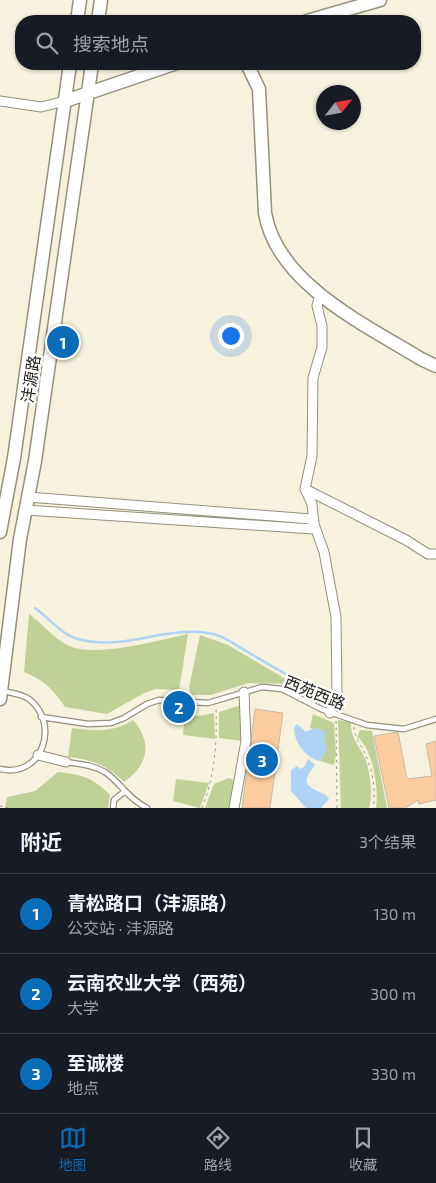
<!DOCTYPE html>
<html lang="zh">
<meta charset="utf-8">
<style>
:root{--surface:#171b24;--page:#20242c;--text:#f1f3f6;--muted:#9ea1a6;--line:#363941;--accent:#0a6bb8}
body{margin:0;font-family:"Exo 2","Noto Sans SC",sans-serif;background:var(--page);color:var(--text)}
.compass{position:absolute;left:316px;top:85px;width:45px;height:45px;border-radius:50%;background:var(--surface);box-shadow:0 1px 4px #0004;rotate:59deg}
.you{position:absolute;left:230px;top:335px;width:18px;height:18px;margin:-12px;border:4px solid #fff;border-radius:50%;background:#1a73e8;box-shadow:0 0 0 8px #1a73e833}
.badge{display:grid;place-items:center;width:32px;height:32px;border-radius:50%;background:var(--accent);color:#fff;font-size:16px;font-weight:700}
.pin{position:absolute;translate:-50% -50%;border:2px solid #fff;box-shadow:0 1px 5px #0006}
.list{margin:0;padding:0;list-style:none}
h2{display:flex;justify-content:space-between;align-items:center;height:65px;margin:0;padding:0 20px;font-size:21px}
h2 small{font-size:16px;font-weight:400;color:var(--muted)}
.list li{display:grid;grid-template-columns:32px 1fr auto;gap:15px;align-items:center;box-sizing:border-box;height:80px;padding:0 20px;border-top:1px solid var(--line)}
.list b{display:block;font-size:19px;white-space:nowrap}
.list p{margin:0;font-size:16px;white-space:nowrap;color:var(--muted)}
.list em{font-size:16px;font-style:normal;color:var(--muted)}
.icon{flex:none;width:28px;height:28px;fill:none;stroke:currentColor;stroke-width:2;stroke-linecap:round;stroke-linejoin:round}
.map{position:relative;flex:none;width:436px;height:808px;overflow:hidden}
.search{position:absolute;background:var(--surface);box-shadow:0 1px 4px #0004;left:15px;right:15px;top:15px;height:55px;display:flex;align-items:center;gap:12px;box-sizing:border-box;padding:0 18px;border-radius:20px;color:var(--muted);font-size:19px}
.sheet{height:305px;background:var(--surface)}
nav{display:flex;justify-content:space-around;align-items:center;box-sizing:border-box;height:70px;border-top:1px solid var(--line);background:var(--surface);font-size:14px;color:var(--muted)}
nav a{display:grid;justify-items:center;gap:2px}
nav .on{color:var(--accent)}
.map>svg:first-child{display:block}
.green{fill:#c0d198}
.water{fill:#b0d3f5}
.lines{fill:none;stroke-linecap:round;stroke-linejoin:round}
.stream{stroke:#b0d3f5;stroke-width:2.5}
.building{fill:#fccc9e;stroke:#c8b8a9}
.lane-casing{stroke:#94907d;stroke-width:7}
.street-casing{stroke:#94907d;stroke-width:11}
.secondary-casing{stroke:#94907d;stroke-width:15}
.path{stroke:#9c998a;stroke-width:1;stroke-dasharray:2.5 4;stroke-linecap:butt}
.lane{stroke:#fff;stroke-width:4.5}
.street{stroke:#fff;stroke-width:9}
.secondary{stroke:#fff;stroke-width:12}
.labels{text-anchor:middle;dominant-baseline:central;stroke-width:5;stroke-linejoin:round;paint-order:stroke}
.street-label{font-size:16px;fill:#23221a;stroke:#fff}
</style>
<div class="map">
<svg width="436" height="808" viewBox="0 0 436 808">
<rect width="100%" height="100%" fill="#f6f2dd"/>
<!-- green -->
<path class="green" d="M29 614C42 623 54 639 69 646 96 658 159 640 188 634L179 690 156 689 144 693 107 714 65 707C52 688 45 681 24 672Z
M200 635 228 645 294 684 248 683 211 695H191L189 687Z
M241 705 242 741 219 738V712Z
M214 713 215 739 183 735 185 714 199 716Z
M313 714 334 723 336 755 334 765 320 761C328 751 324 742 322 730L310 728Z
M133 720C153 743 148 765 124 782 107 765 91 759 68 757L72 728C95 731 112 733 133 720Z
M338 720 351 722C350 737 359 746 365 758 370 770 373 796 369 808H341Z
M360 730 372 731 387 808H376C379 789 373 748 357 737Z
M58 772C83 775 92 777 110 795L108 808H5L7 797 35 791Z
M229 778 236 781 229 808H205L214 784Z
M176 779 209 783 200 808 173 801Z"/>
<!-- water -->
<path class="water" d="M297 724 306 732 314 728 326 731 324 740 327 750 320 761C307 759 294 743 294 728Z
M308 759 315 765C300 785 306 786 326 795L329 799 321 808H306L291 791V770L297 766 300 769 304 767Z"/>
<g class="lines">
<!-- stream -->
<path class="stream" d="M35 608C49 618 62 635 78 639 124 652 167 624 213 634 227 637 234 645 246 651 271 666 297 680 322 695L334 692"/>
</g>
<!-- building -->
<path class="building" d="M255 709 283 713 270 808H242Z
M398 732 407 779 432 776 426 744 436 741V800L419 804 418 800 405 808H389L374 736Z"/>
<g class="lines">
<!-- lane casing -->
<g class="lane-casing">
<path id="lane" d="M41 717 88 724 111 723 124 718 147 704 159 700 208 703 262 687 282 689 321 709 367 725 404 729 436 719
M66 762C79 764 93 765 105 772 121 783 126 797 147 808
M0 769C42 779 61 724 29 699 22 694 11 693 3 691
M113 808 114 800 124 792"/>
</g>
<!-- street casing -->
<g class="street-casing">
<path id="street" d="M0 101 41 107 65 101
M320 294 317 306 322 326V347L313 378 312 456 305 489 406 540 428 554H436
M305 489 312 504 314 524 324 552 336 617 337 694 330 713
M26 510 313 529 314 524 311 519 28 497
M38 755 66 762
M234 808 246 741 244 692"/>
</g>
<!-- secondary casing -->
<g class="secondary-casing">
<path id="secondary" d="M77 21 80 0
M98 21 101 0
M307 21 380 0
M247 64 259 89 265 213C277 284 366 325 421 359L436 366
M65 101 174 64
M0 532 14 458 70 64
M0 699 20 539 35 461 92 64"/>
</g>
<!-- path -->
<path class="path" d="M336 721 337 808
M354 727C354 737 362 746 366 756 373 771 376 792 373 808
M0 806 8 808
M202 808C215 775 217 744 216 709"/>
<!-- lane -->
<use href="#lane" class="lane"/>
<!-- street -->
<use href="#street" class="street"/>
<!-- secondary -->
<use href="#secondary" class="secondary"/>
</g>
<g class="labels">
<!-- street labels -->
<g class="street-label">
<text transform="translate(30 379) rotate(-81)">沣源路</text>
<text transform="translate(315 692) rotate(22)">西苑西路</text>
</g>
</g>
</svg>
<svg class="compass" viewBox="-18 -18 36 36"><path d="M0-13l5 13h-10z" fill="#e53935"/><path d="M0 13l5-13h-10z" fill="#9ea1a6"/></svg>
<div class="you"></div>
<div class="pin badge" style="left:63px;top:342px">1</div>
<div class="pin badge" style="left:179px;top:707px">2</div>
<div class="pin badge" style="left:262px;top:760px">3</div>
<div class="search"><svg class="icon" aria-label="search" viewBox="0 0 24 24"><circle cx="10" cy="10" r="6"/><path d="M15 15l6 6"/></svg>搜索地点</div>
</div>
<section class="sheet">
<h2>附近<small>3个结果</small></h2>
<ul class="list">
<li><span class="badge">1</span><div><b>青松路口（沣源路）</b><p>公交站 · 沣源路</p></div><em>130 m</em></li>
<li><span class="badge">2</span><div><b>云南农业大学（西苑）</b><p>大学</p></div><em>300 m</em></li>
<li><span class="badge">3</span><div><b>至诚楼</b><p>地点</p></div><em>330 m</em></li>
</ul>
</section>
<nav>
<a class="on"><svg class="icon" aria-label="map" viewBox="0 0 24 24"><path d="M3 6l6-2 6 2 6-2v14l-6 2-6-2-6 2zM9 4v14M15 6v14"/></svg>地图</a>
<a><svg class="icon" aria-label="directions" viewBox="0 0 24 24"><path d="M12 3l9 9-9 9-9-9zM9 14v-3h6M13 9l2 2-2 2"/></svg>路线</a>
<a><svg class="icon" aria-label="saved" viewBox="0 0 24 24"><path d="M7 4h10v16l-5-4-5 4z"/></svg>收藏</a>
</nav>
